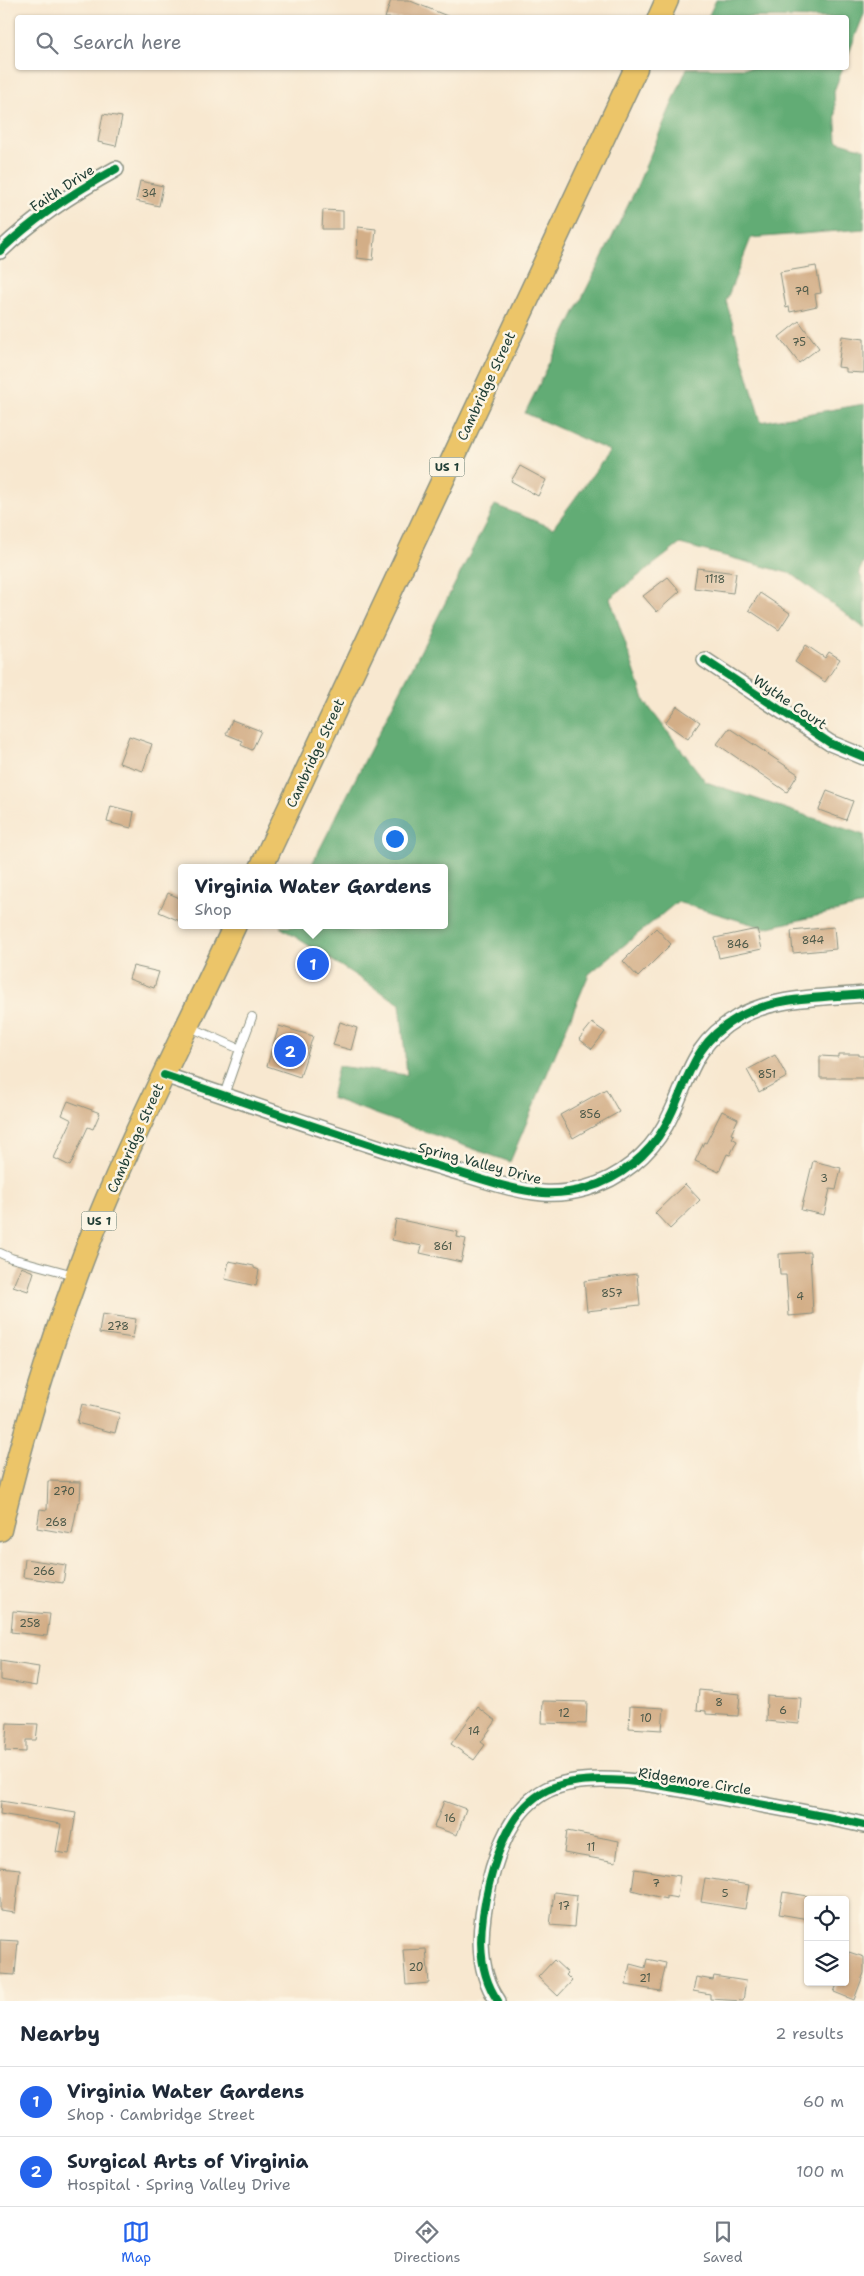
<!DOCTYPE html>
<meta charset="utf-8">
<style>
:root{--surface:#fff;--page:#f6f6f7;--text:#1f2937;--muted:#747a83;--line:#e0e1e3;--accent:#2563eb}
body{margin:0;font-family:"Shantell Sans",sans-serif;background:var(--page);color:var(--text)}
.controls{position:absolute;right:15px;bottom:15px;display:grid;overflow:hidden;border-radius:5px;box-shadow:0 1px 4px #0004}
.controls button{width:45px;height:45px;display:grid;place-items:center;padding:0;border:0;border-bottom:1px solid var(--line);background:var(--surface);color:var(--text);font:25px sans-serif}
.you{position:absolute;left:394px;top:838px;width:18px;height:18px;margin:-12px;border:4px solid #fff;border-radius:50%;background:#1a73e8;box-shadow:0 0 0 8px #1a73e833}
.badge{display:grid;place-items:center;width:32px;height:32px;border-radius:50%;background:var(--accent);color:#fff;font-size:16px;font-weight:700}
.pin{position:absolute;translate:-50% -50%;border:2px solid #fff;box-shadow:0 1px 5px #0006}
.popup{position:absolute;left:178px;top:864px;width:270px;height:65px;box-sizing:border-box;display:grid;place-content:center;border-radius:5px;background:var(--surface);filter:drop-shadow(0 1px 4px #0005);font-size:16px;white-space:nowrap;color:var(--muted)}
.popup b{font-size:19px;color:var(--text)}
.popup::after{content:'';position:absolute;left:50%;top:100%;margin-left:-10px;border:10px solid transparent;border-top-color:var(--surface)}
.list{margin:0;padding:0;list-style:none}
h2{display:flex;justify-content:space-between;align-items:center;height:65px;margin:0;padding:0 20px;font-size:21px}
h2 small{font-size:16px;font-weight:400;color:var(--muted)}
.list li{display:grid;grid-template-columns:32px 1fr auto;gap:15px;align-items:center;box-sizing:border-box;height:70px;padding:0 20px;border-top:1px solid var(--line)}
.list b{display:block;font-size:19px;white-space:nowrap}
.list p{margin:0;font-size:16px;white-space:nowrap;color:var(--muted)}
.list em{font-size:16px;font-style:normal;color:var(--muted)}
.icon{flex:none;width:28px;height:28px;fill:none;stroke:currentColor;stroke-width:2;stroke-linecap:round;stroke-linejoin:round}
.map{position:relative;flex:none;width:864px;height:2001px;overflow:hidden}
.search{position:absolute;background:var(--surface);box-shadow:0 1px 4px #0004;left:15px;right:15px;top:15px;height:55px;display:flex;align-items:center;gap:12px;box-sizing:border-box;padding:0 18px;border-radius:5px;color:var(--muted);font-size:19px}
.sheet{height:205px;background:var(--surface)}
nav{display:flex;justify-content:space-around;align-items:center;box-sizing:border-box;height:70px;border-top:1px solid var(--line);background:var(--surface);font-size:14px;color:var(--muted)}
nav a{display:grid;justify-items:center;gap:2px}
nav .on{color:var(--accent)}
.map>svg:first-child{display:block}
.forest{fill:#62ac74;stroke:#407454}
.building{fill:#d3ae87}
.lines{fill:none;stroke-linecap:round;stroke-linejoin:round}
.service-casing{stroke:#8c9282;stroke-width:10}
.minor-casing{stroke:#8c9282;stroke-width:18}
.primary-casing{stroke:#8c9282;stroke-width:25}
.service{stroke:#fff;stroke-width:8}
.minor{stroke:#fff;stroke-width:15}
.primary{stroke:#ecc569;stroke-width:22}
.cycleway-casing{stroke:#fcf5e5;stroke-width:11}
.cycleway{stroke:#00873e;stroke-width:8}
.labels{text-anchor:middle;dominant-baseline:central;stroke-width:5;stroke-linejoin:round;paint-order:stroke}
.number-label{font-size:11px;fill:#4c5949}
.shield{fill:#fcf5e5;stroke:#617469;stroke-width:1}
.shield-label{font-size:12px;font-weight:bold;fill:#1f3d34}
.street-label{font-size:14px;fill:#1f3d34;stroke:#fcf5e5}
</style>
<div class="map">
<svg width="864" height="2001" viewBox="0 0 864 2001">
<rect width="100%" height="100%" fill="#fcf5e5"/>
<filter id="ink" filterUnits="userSpaceOnUse"><feTurbulence type="fractalNoise" baseFrequency=".02" numOctaves="2"/><feDisplacementMap in="SourceGraphic" scale="10" xChannelSelector="R" yChannelSelector="G"/><feConvolveMatrix kernelMatrix="1 2 1 2 8 2 1 2 1" color-interpolation-filters="sRGB"/></filter>
<filter id="wash" filterUnits="userSpaceOnUse"><feTurbulence type="fractalNoise" baseFrequency=".0096" numOctaves="4" result="noise"/><feDisplacementMap in="SourceGraphic" scale="20" xChannelSelector="R" yChannelSelector="G"/><feGaussianBlur stdDeviation="1.12" result="paint"/><feColorMatrix in="noise" values="0 0 0 0 0 0 0 0 0 0 0 0 0 0 0 0 0 1.4 0 .05"/><feComposite in="paint" operator="in"/></filter>
<g filter="url(#wash)">
<rect width="100%" height="100%" fill="#f8e8d0"/>
<!-- forest -->
<path class="forest" d="M716 0H864V14L847 58 846 18 708 17Z
M687 68H843L834 91 837 141 864 149V229L751 238 726 301 761 422 864 404V561L859 572 864 585V628L792 574 680 544 610 598 645 702 706 782 864 835V905L765 928 677 902 589 974 510 1162 331 1098 338 1066 407 1075 400 1004 280 927 444 925V868H310L495 505 553 528 610 451 525 413 635 191Z"/>
<g id="blocks">
<!-- building -->
<path class="building" d="M391 0H408L452 18H385Z
M103 114 122 117 116 146 98 142Z
M140 181 163 186 159 206 136 201Z
M323 210 343 211V229H322Z
M358 227 376 229 373 260 357 258Z
M816 266 821 293 815 294 817 306 790 312 789 307 786 308 780 272Z
M799 321 819 348 799 363 779 337Z
M842 336 864 339V373L846 372V368L838 367Z
M520 466 546 480 538 496 511 481Z
M697 568 736 573 733 593 694 588Z
M668 577 680 591 657 612 643 596Z
M760 593 790 613 779 630 749 610Z
M806 645 825 658 829 652 840 659 825 682 795 662Z
M677 706 700 722 688 739 665 723Z
M232 720 261 731 252 750 241 745 243 741 226 734Z
M729 728 798 774 787 792 717 744Z
M129 736 152 744 143 771 119 763Z
M827 791 853 801 846 820 819 810Z
M111 806 134 812 131 828 107 822Z
M168 893 182 899V922L159 912Z
M834 927 836 949 793 953 791 931Z
M656 928 671 944 638 977 623 961Z
M757 929 762 949 719 958 715 938Z
M133 966 159 972 154 988 129 979Z
M340 1022 357 1028 351 1050 333 1045Z
M592 1023 605 1032 592 1049 579 1039Z
M279 1026 313 1036 300 1077 267 1066Z
M838 1054H859V1056H864V1078H820V1056L838 1057Z
M775 1055 787 1077 759 1092 747 1070Z
M606 1089 619 1112 573 1138 560 1115Z
M68 1101 100 1113 93 1129 88 1127 70 1166 54 1158 72 1120 62 1115Z
M722 1111 738 1119 731 1134 734 1135 732 1138 737 1141 730 1155 727 1154 719 1172 695 1161 704 1142 706 1143Z
M813 1161 841 1168 836 1190 830 1189 824 1215 801 1210Z
M685 1184 700 1200 670 1229 655 1213Z
M396 1219 458 1232 457 1237 466 1239 461 1262 420 1253 422 1246 392 1240Z
M810 1252 813 1314 789 1316 786 1275H780L779 1254Z
M229 1261 254 1266V1268L259 1270 256 1286 225 1279Z
M21 1267 34 1272 28 1291 13 1286Z
M637 1274 640 1305 587 1311 584 1281Z
M102 1314 136 1319 133 1338 99 1333Z
M82 1404 120 1413 115 1433 77 1423Z
M48 1481 81 1482 80 1502H78L72 1534 37 1528 40 1509 47 1510Z
M25 1559 66 1565 63 1583 23 1577Z
M13 1611 50 1614 47 1636 11 1632Z
M0 1661 39 1667 36 1686 0 1680Z
M699 1690 740 1694 738 1716 706 1714V1711L697 1710Z
M767 1696 801 1698 799 1724 766 1721Z
M543 1701 587 1702 586 1724 542 1723Z
M630 1706 664 1708 662 1730 629 1728Z
M478 1707 496 1721 481 1742 485 1745 474 1760 451 1744Z
M7 1723 38 1724 36 1740H26V1752L5 1751Z
M1 1801 76 1813 69 1854 56 1852 61 1824 0 1814Z
M444 1801 466 1809 457 1835 434 1827Z
M567 1831 619 1841 616 1862 564 1853Z
M0 1867 20 1869 15 1913 0 1911Z
M635 1869 680 1876 677 1898 666 1896V1899L632 1890Z
M705 1878 749 1885 745 1909 701 1902Z
M554 1892 577 1895 574 1927 550 1925Z
M783 1892 808 1896V1919L779 1914Z
M0 1940 18 1941 15 1975 0 1974Z
M426 1949 429 1983 406 1985 403 1950Z
M849 1952 864 1957V1973L854 2000 834 1992 838 1982H845V1963Z
M647 1959 666 1963 660 1991 626 1985 630 1964 645 1968Z
M554 1960 568 1973 566 1975 572 1981 558 1996 538 1977Z
M714 1976 746 1981 743 2001 710 1999V1994L693 1991 696 1977 713 1980Z"/>
</g>
</g>
<g filter="url(#ink)">
<use href="#blocks" fill-opacity="0" stroke="#8c9282" stroke-width="1"/>
<g class="lines">
<!-- service casing -->
<g class="service-casing">
<path id="service" d="M190 1027 240 1049 252 1017
M224 1095 240 1049
M0 1253 11 1258 74 1275"/>
</g>
<!-- minor casing -->
<g class="minor-casing">
<path id="minor" d="M0 251C35 217 74 192 116 169
M705 660 830 743 864 757
M164 1075C256 1106 348 1139 441 1167 474 1176 509 1190 543 1193 558 1194 573 1192 587 1188 619 1179 649 1155 665 1126 689 1083 689 1046 737 1018 774 996 823 998 864 994
M498 2001C474 1967 480 1922 489 1884 498 1848 512 1808 547 1790 595 1766 686 1791 737 1800 780 1808 822 1815 864 1825"/>
</g>
<!-- primary casing -->
<g class="primary-casing">
<path id="primary" d="M659 18 667 0
M261 868 636 68
M0 1530C20 1444 46 1360 76 1277 120 1156 181 1042 235 925"/>
</g>
<!-- service -->
<use href="#service" class="service"/>
<!-- minor -->
<use href="#minor" class="minor"/>
<!-- primary -->
<use href="#primary" class="primary"/>
<!-- cycleway casing -->
<g class="cycleway-casing">
<path id="cycleway" d="M0 251C35 217 74 192 116 169
M705 660 830 743 864 757
M164 1075C256 1106 348 1139 441 1167 474 1176 509 1190 543 1193 558 1194 573 1192 587 1188 619 1179 649 1155 665 1126 689 1083 689 1046 737 1018 774 996 823 998 864 994
M498 2001C474 1967 480 1922 489 1884 498 1848 512 1808 547 1790 595 1766 686 1791 737 1800 780 1808 822 1815 864 1825"/>
</g>
<!-- cycleway -->
<use href="#cycleway" class="cycleway"/>
</g>
</g>
<g class="labels">
<!-- number labels -->
<g class="number-label">
<text x="149" y="193">34</text>
<text x="802" y="291">79</text>
<text x="799" y="342">75</text>
<text x="715" y="579">1118</text>
<text x="813" y="940">844</text>
<text x="738" y="944">846</text>
<text x="767" y="1074">851</text>
<text x="590" y="1114">856</text>
<text x="824" y="1178">3</text>
<text x="443" y="1246">861</text>
<text x="612" y="1293">857</text>
<text x="800" y="1296">4</text>
<text x="118" y="1326">278</text>
<text x="64" y="1491">270</text>
<text x="56" y="1522">268</text>
<text x="44" y="1571">266</text>
<text x="30" y="1623">258</text>
<text x="719" y="1702">8</text>
<text x="783" y="1710">6</text>
<text x="564" y="1713">12</text>
<text x="646" y="1718">10</text>
<text x="474" y="1731">14</text>
<text x="450" y="1818">16</text>
<text x="591" y="1847">11</text>
<text x="656" y="1883">7</text>
<text x="725" y="1893">5</text>
<text x="564" y="1906">17</text>
<text x="416" y="1967">20</text>
<text x="645" y="1978">21</text>
</g>
<!-- shield labels -->
<g class="shield">
<rect x="429.5" y="457.5" width="35" height="19" rx="4"/>
<rect x="81.5" y="1211.5" width="35" height="19" rx="4"/>
</g>
<g class="shield-label">
<text x="447" y="467">US 1</text>
<text x="99" y="1221">US 1</text>
</g>
<!-- street labels -->
<g class="street-label">
<text transform="translate(62 188) rotate(-33)">Faith Drive</text>
<text transform="translate(486 386) rotate(-65)">Cambridge Street</text>
<text transform="translate(790 702) rotate(34)">Wythe Court</text>
<text transform="translate(315 753) rotate(-65)">Cambridge Street</text>
<text transform="translate(135 1138) rotate(-66)">Cambridge Street</text>
<text transform="translate(480 1163) rotate(15)">Spring Valley Drive</text>
<text transform="translate(695 1781) rotate(9)">Ridgemore Circle</text>
</g>
</g>
</svg>
<div class="controls">
<button><svg class="icon" aria-label="locate" viewBox="0 0 24 24"><circle cx="12" cy="12" r="6"/><path d="M12 2v4M12 18v4M2 12h4M18 12h4"/></svg></button>
<button><svg class="icon" aria-label="layers" viewBox="0 0 24 24"><path d="M12 4l9 5-9 5-9-5zM3 14l9 5 9-5"/></svg></button>
</div>
<div class="you"></div>
<div class="pin badge" style="left:313px;top:964px">1</div>
<div class="popup"><b>Virginia Water Gardens</b>Shop</div>
<div class="pin badge" style="left:290px;top:1051px">2</div>
<div class="search"><svg class="icon" aria-label="search" viewBox="0 0 24 24"><circle cx="10" cy="10" r="6"/><path d="M15 15l6 6"/></svg>Search here</div>
</div>
<section class="sheet">
<h2>Nearby<small>2 results</small></h2>
<ul class="list">
<li><span class="badge">1</span><div><b>Virginia Water Gardens</b><p>Shop · Cambridge Street</p></div><em>60 m</em></li>
<li><span class="badge">2</span><div><b>Surgical Arts of Virginia</b><p>Hospital · Spring Valley Drive</p></div><em>100 m</em></li>
</ul>
</section>
<nav>
<a class="on"><svg class="icon" aria-label="map" viewBox="0 0 24 24"><path d="M3 6l6-2 6 2 6-2v14l-6 2-6-2-6 2zM9 4v14M15 6v14"/></svg>Map</a>
<a><svg class="icon" aria-label="directions" viewBox="0 0 24 24"><path d="M12 3l9 9-9 9-9-9zM9 14v-3h6M13 9l2 2-2 2"/></svg>Directions</a>
<a><svg class="icon" aria-label="saved" viewBox="0 0 24 24"><path d="M7 4h10v16l-5-4-5 4z"/></svg>Saved</a>
</nav>
